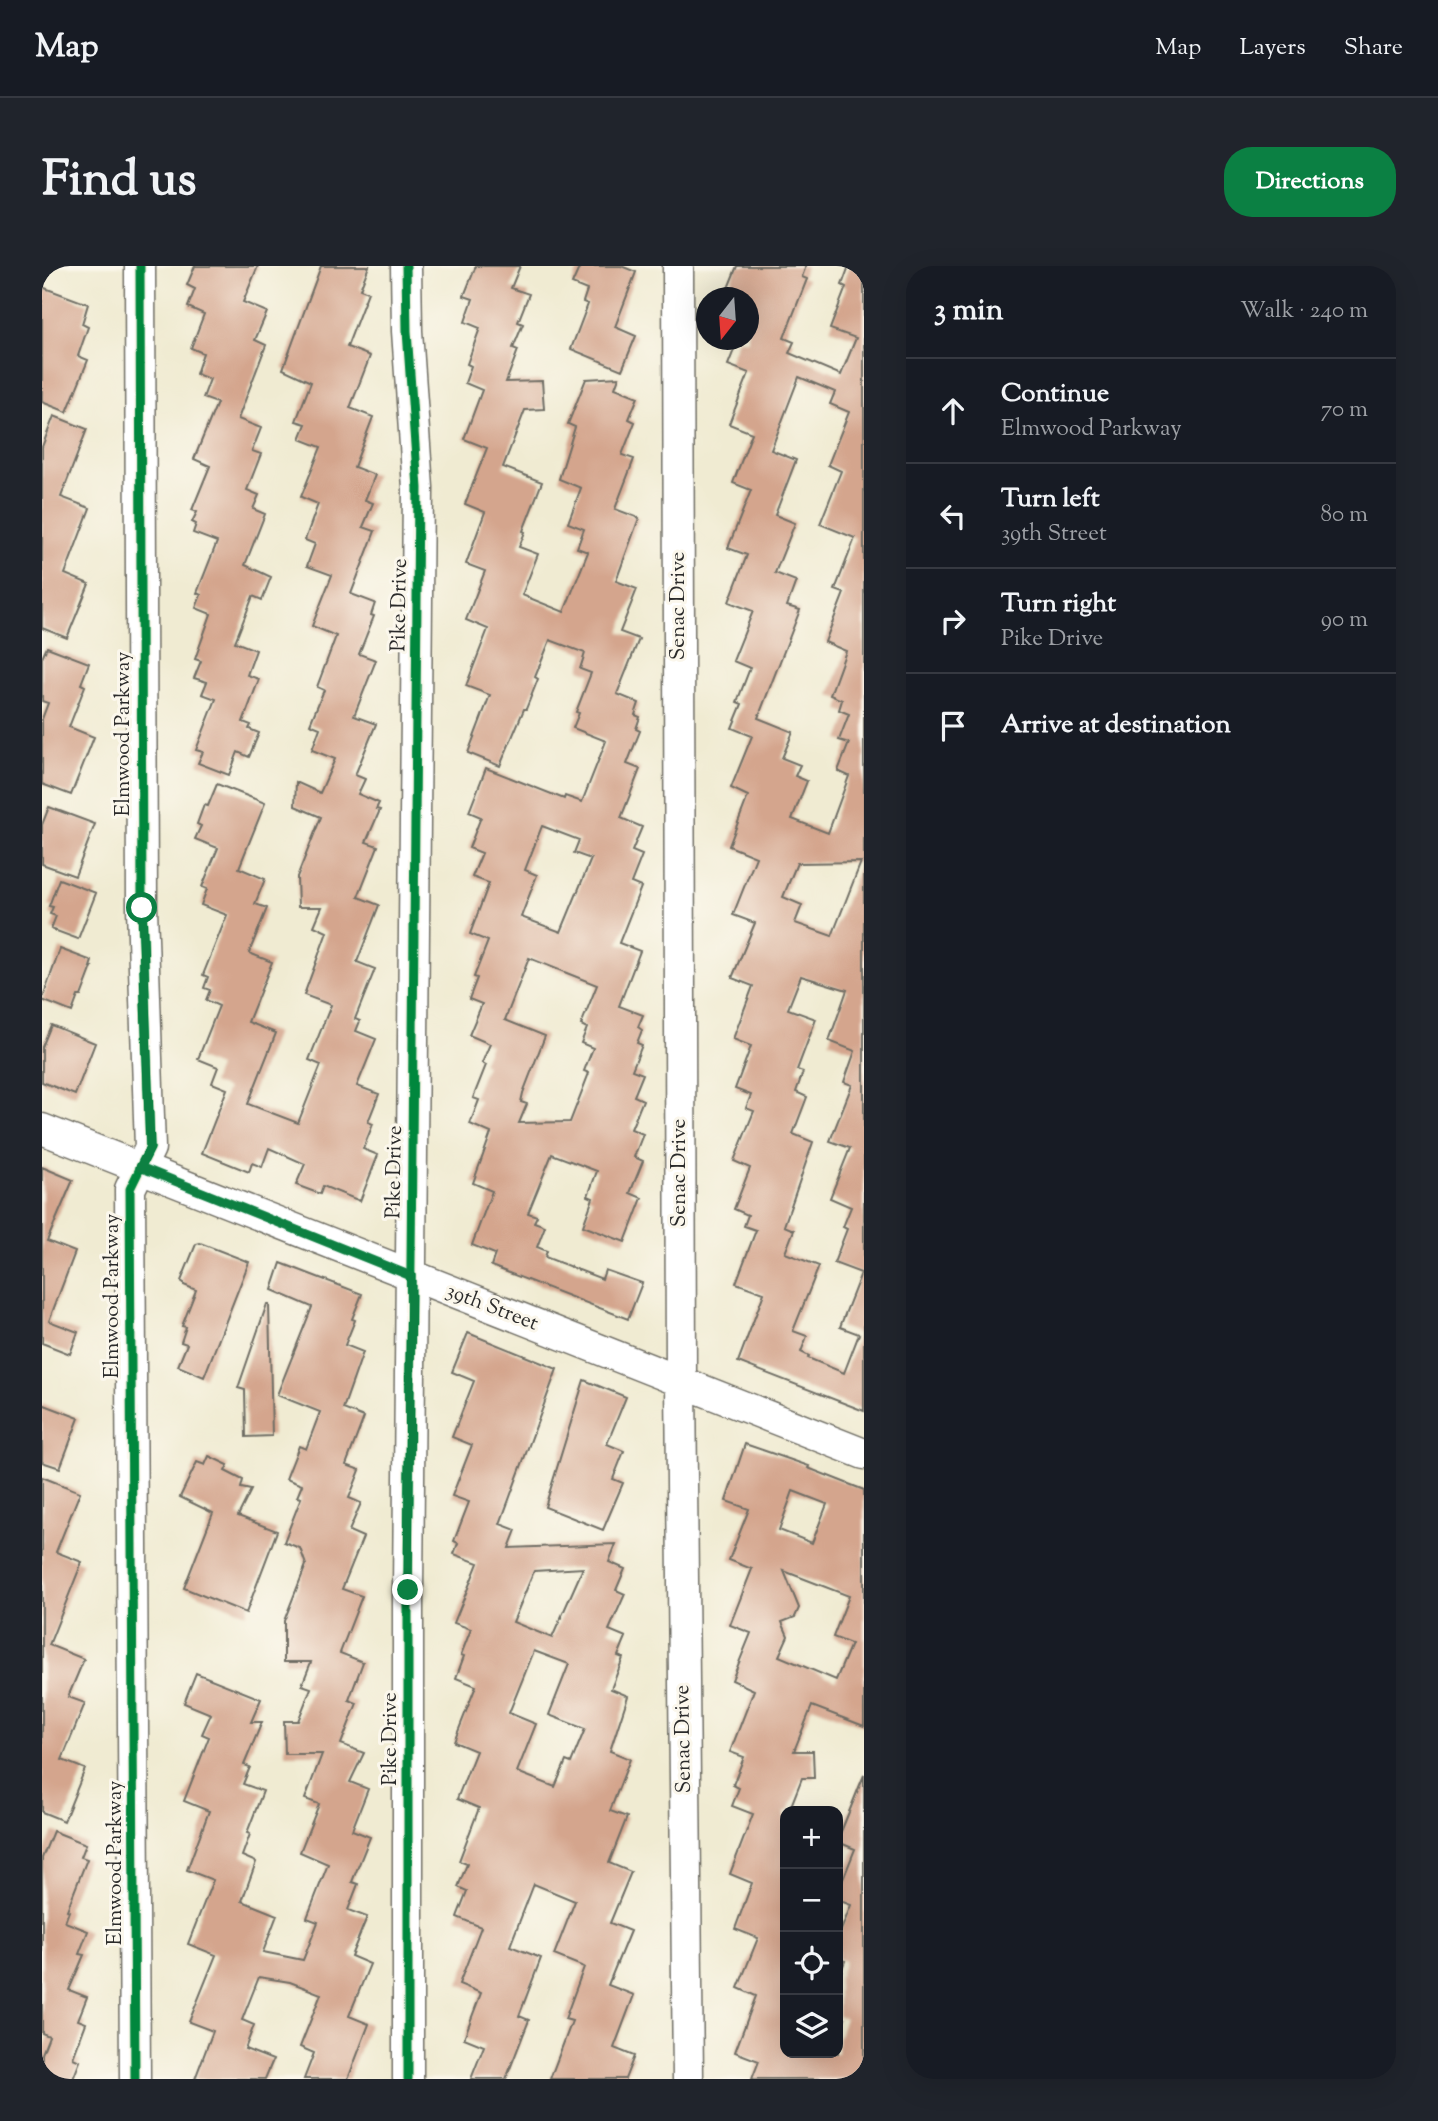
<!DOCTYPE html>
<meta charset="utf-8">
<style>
:root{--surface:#171b24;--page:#20242c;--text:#f1f3f6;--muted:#9ea1a6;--line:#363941;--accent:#0b8043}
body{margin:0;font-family:"Sorts Mill Goudy",serif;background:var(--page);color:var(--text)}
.controls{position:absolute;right:21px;bottom:21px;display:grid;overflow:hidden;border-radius:14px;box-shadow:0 7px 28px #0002}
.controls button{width:63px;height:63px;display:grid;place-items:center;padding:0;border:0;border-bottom:2px solid var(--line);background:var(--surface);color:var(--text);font:35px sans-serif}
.compass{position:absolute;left:654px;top:21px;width:63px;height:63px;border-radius:50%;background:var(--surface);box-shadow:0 7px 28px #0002;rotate:197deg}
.stop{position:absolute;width:21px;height:21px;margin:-16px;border:5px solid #0b8043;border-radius:50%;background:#fff}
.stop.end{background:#0b8043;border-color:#fff;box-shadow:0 2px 7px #0008}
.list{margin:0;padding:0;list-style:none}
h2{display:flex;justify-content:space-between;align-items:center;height:91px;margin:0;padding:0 28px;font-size:30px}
h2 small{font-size:23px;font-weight:400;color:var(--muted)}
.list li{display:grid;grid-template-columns:46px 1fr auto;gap:21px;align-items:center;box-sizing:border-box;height:105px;padding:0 28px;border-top:2px solid var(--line)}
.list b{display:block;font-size:26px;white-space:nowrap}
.list p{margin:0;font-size:23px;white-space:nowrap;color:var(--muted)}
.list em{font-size:23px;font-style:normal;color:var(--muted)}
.icon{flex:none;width:38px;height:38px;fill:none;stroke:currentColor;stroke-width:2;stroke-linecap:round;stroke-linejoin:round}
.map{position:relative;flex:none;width:822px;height:1813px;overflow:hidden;border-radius:28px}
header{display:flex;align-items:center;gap:42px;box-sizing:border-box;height:98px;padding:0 35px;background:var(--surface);border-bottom:2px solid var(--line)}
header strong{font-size:33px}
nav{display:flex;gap:38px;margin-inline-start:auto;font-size:24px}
.intro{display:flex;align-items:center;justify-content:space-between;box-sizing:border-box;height:168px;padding:0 42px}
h1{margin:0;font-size:49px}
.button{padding:18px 32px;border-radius:28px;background:var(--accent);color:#fff;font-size:24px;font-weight:700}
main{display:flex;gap:42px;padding:0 42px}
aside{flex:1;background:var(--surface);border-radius:28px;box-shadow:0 7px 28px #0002}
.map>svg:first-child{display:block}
.building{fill:#d4a58d;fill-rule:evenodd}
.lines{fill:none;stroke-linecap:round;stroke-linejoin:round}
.minor-casing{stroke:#706e65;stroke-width:33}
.minor{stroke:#fff;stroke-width:30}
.cycleway-casing{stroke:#fbf7ec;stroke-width:13}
.cycleway{stroke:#00873e;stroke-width:9}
.route{stroke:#0b8043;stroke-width:9}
.labels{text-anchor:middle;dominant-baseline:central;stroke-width:6;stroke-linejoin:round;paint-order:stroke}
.street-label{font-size:21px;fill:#2b2b2b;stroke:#fbf7ec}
</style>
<header>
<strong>Map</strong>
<nav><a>Map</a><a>Layers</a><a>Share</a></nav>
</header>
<div class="intro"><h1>Find us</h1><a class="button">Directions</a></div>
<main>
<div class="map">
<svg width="822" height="1813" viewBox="0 0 822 1813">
<rect width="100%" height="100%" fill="#fbf7ec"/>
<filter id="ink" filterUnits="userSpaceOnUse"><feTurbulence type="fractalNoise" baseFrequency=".0143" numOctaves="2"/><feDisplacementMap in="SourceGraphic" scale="14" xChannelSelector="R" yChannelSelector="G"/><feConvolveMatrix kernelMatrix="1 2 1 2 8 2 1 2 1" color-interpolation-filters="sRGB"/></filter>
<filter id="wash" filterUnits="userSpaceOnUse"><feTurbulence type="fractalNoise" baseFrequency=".00686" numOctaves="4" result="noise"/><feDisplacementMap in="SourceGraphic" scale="28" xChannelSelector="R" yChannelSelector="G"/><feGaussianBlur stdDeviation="1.57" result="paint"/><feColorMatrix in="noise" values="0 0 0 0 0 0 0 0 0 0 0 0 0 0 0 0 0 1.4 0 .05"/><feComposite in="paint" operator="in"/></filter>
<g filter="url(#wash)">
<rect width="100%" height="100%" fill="#f0ebd2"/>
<g id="blocks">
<!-- building -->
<path class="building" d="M153 0H216L201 36 225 46 213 74 224 79 196 153 219 162 210 185 219 188 205 224 217 229 211 243 223 248 203 299 229 311 220 334 211 330 193 376 214 384 205 409 217 413 201 456 209 459 207 463 217 467 207 491 196 486 187 509 156 497 161 486 154 484 174 433 160 428 165 416 152 412 159 395 153 393 169 348 154 342 159 329 155 327 175 276 151 267 154 258 150 256 155 246 150 244 168 200 152 193 175 137 161 132 168 113 154 108 161 87 149 82 162 48 146 41 153 23 145 19Z
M279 0H327L318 23 326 26 305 81 328 90 308 142 331 151 312 201 333 209 323 234 331 237 321 261 333 265 309 328 333 337 329 349 332 350 317 388 334 394 312 450 334 458 313 509 323 513 316 528 337 537 334 543 338 544 324 576 336 580 316 631 337 639 315 696 333 703 313 753 318 755 314 765 334 773 315 820 337 828 326 856 331 858 321 883 336 889 318 935 281 920 278 928 254 919 263 898 227 882 220 901 210 897 207 906 160 887 185 823 170 817 176 801 156 793 177 740 164 734 168 724 162 722 166 711 161 709 185 649 159 639 165 623 160 621 176 582 153 573 159 560 155 558 162 539 166 540 175 518 223 537 197 602 223 613 213 638 225 642 207 687 230 696 206 756 234 767 206 838 256 857 279 799 267 794 289 739 262 729 285 666 272 660 280 641H256L255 611 279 551 253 540 254 516 278 527 293 493 270 484 278 462 268 458 282 424 275 421 294 370 270 360 290 309 265 300 273 278 263 274 276 238 259 231 279 181 258 173 264 158 254 155 269 116 241 103Z
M434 0H478L469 22 487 28 476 56 481 58 471 82 476 84 464 116 500 115 502 143 483 144 461 201 500 216 481 265 483 266 477 281 496 288 480 329 522 346 546 286 535 282 542 263 526 257 539 222 517 213 533 161 526 158 544 113 577 111 573 122 596 131 587 153 593 156 580 189 592 193 573 243 597 252 574 315 595 323 578 366 597 373 575 428 597 437 593 449 598 451 594 463 598 465 585 498 598 503 579 552 600 561 590 585 600 589 589 617 599 621 577 677 598 685 577 740 601 749 596 761 600 764 595 777 600 779 590 804 601 808 592 830 601 834 589 863 601 868 592 891 601 895 588 927 600 932 583 976 541 960 551 932 546 930 555 905 510 888 486 947 495 950 492 956 503 960 495 981 505 985 503 991 560 1013 563 1004 600 1017 586 1053 449 1000 453 988 430 979 450 925 431 917 449 867 428 858 437 834 431 832 444 799 440 797 448 778 427 769 440 738 427 733 435 712 432 711 446 675 428 668 447 617 430 611 440 587 427 582 439 551 427 546 444 502 522 533 523 530 540 536 564 475 531 462 537 447 534 446 549 407 538 403 543 387 508 374 493 411 496 413 484 443H482L458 500 426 487 448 429 424 420 446 363 424 354 443 305 424 298 443 246 423 238 445 182 422 173 440 124 423 117 429 100 425 98 438 62 423 56 431 33 422 30ZM500 560 537 574 532 587 549 593 519 666 479 651 495 609 483 604ZM487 692 555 719 539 759 545 762 539 777 551 782 542 805 547 807 528 856 477 857 485 838 479 836 481 827 503 770 463 754Z
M538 0H579L594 6 573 61 594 70 580 104 529 83 546 38 541 36 545 24 530 18Z
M695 0H764L760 11 765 13 742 72 752 76 747 87 799 109 814 72 788 63 804 21 800 19 807 0H822V1145L696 1096 722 1027 694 1017 714 964 702 960 706 949 692 943 708 902 692 895 712 845 704 842 709 829 693 823 709 780 691 773 711 720 690 712 713 657 691 649 714 591 687 580 706 530 689 522 710 470 690 462 700 438 695 436 708 402 691 395 711 345 687 336 705 289 686 282 709 224 691 217 710 167 687 158 707 107 686 99 696 74H706V32H682ZM757 111 793 126 788 138 807 146 786 199 799 205 778 258 813 272 793 324 802 327 783 376 804 385 788 429 800 434 797 444 807 448 797 474 807 477 796 505 807 510 786 567 750 553 765 515 753 510 758 499 740 492 751 466 716 452 758 344 745 340 754 315 733 307 753 257 733 249 754 194 729 184ZM819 596 790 670 753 657 760 639 741 631 755 597ZM759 710 805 724 787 775 813 785 802 816 810 819 788 875 808 882 788 932 809 941 801 961 805 963 792 997 819 1007 798 1061 817 1068 802 1107 766 1092 767 1090 759 1086 765 1070 751 1065 777 1000 743 987 752 964 742 960 771 876 751 868 765 831 754 826 761 806 755 804 774 753 746 743Z
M0 21 46 38 40 58 46 61 36 90 46 94 25 146 0 136Z
M12 150 45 163 19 231 48 242 23 308 47 318 25 372 0 362V181Z
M5 381 47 397 39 418 43 420 27 461 52 471 29 529 0 518V453L6 437 0 435V392Z
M7 541 53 558 33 610 0 598V559Z
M17 613 54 627 36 673 9 663 14 650 8 648 11 641 7 640Z
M18 683 50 695 48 701H50L39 730H36L30 746 0 734Z
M9 759 53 777 33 829 0 816V781Z
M0 901 31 914 5 975 33 986 7 1055 36 1066 28 1088 0 1077Z
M158 977 207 996 162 1111 136 1100 145 1078 139 1076 144 1061 140 1060 154 1024 142 1019V1017L139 1015 154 978Z
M239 997 320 1028 310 1053 313 1054 303 1079 321 1086 301 1143 322 1151 304 1199 318 1204 307 1232 319 1237 307 1265 321 1271 300 1323 320 1330 298 1387 321 1396 307 1434 315 1437 299 1478 322 1487 308 1516 326 1523 310 1564 328 1571 310 1616 316 1618 306 1644 325 1651 309 1690 328 1698 307 1750 327 1758 306 1813H262L272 1787 258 1781 279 1728 248 1716 217 1711 200 1754 212 1759 203 1783 231 1794 223 1813H153L171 1765 147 1756 174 1689 146 1678 171 1614 145 1604 167 1545 142 1535 167 1471 160 1468 169 1448 142 1437 154 1407 219 1433 209 1456H220L202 1499 208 1501 201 1518 221 1525 205 1567 208 1568 200 1590 214 1596 200 1635 235 1649 221 1686 261 1694 276 1656 265 1652 286 1598 258 1586 277 1538 263 1533 280 1488H243L242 1455H256L269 1422 260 1419 269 1396H242V1355L264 1299 258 1282 242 1276 259 1232 255 1231 260 1219 244 1213 257 1180 264 1183 278 1146 235 1129 270 1041 230 1024Z
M225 1038H227L230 1170 204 1171 203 1124 196 1122Z
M426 1067 515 1103 458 1258 474 1264 467 1282 574 1278 567 1296 583 1303 574 1324 583 1328 567 1364 584 1371 576 1390 581 1392 569 1423 586 1430 568 1485 588 1493 568 1545 585 1551 567 1597 589 1606 568 1657 588 1665 566 1719 592 1729 572 1782 592 1790 583 1813H508L530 1755 523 1753 542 1701 512 1689 533 1635 492 1618 468 1680 499 1692 477 1750 487 1754 464 1813H429L442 1780 422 1772 439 1727 417 1718 439 1661 415 1651 425 1625 416 1621 425 1598 417 1595 437 1542 415 1533 434 1485 412 1476 434 1420 414 1412 422 1390 419 1389 429 1363 412 1357 436 1297 412 1288 416 1277 412 1275 427 1236 410 1230 430 1179 410 1171 432 1115 410 1106ZM541 1302 510 1372 471 1356 492 1305ZM492 1385 527 1398 507 1449 543 1463 529 1497 524 1495 513 1521 475 1506 494 1458 467 1447Z
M542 1114 584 1131 565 1178 582 1185 571 1213 581 1217 561 1264 503 1241Z
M0 1138 37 1152 18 1202 0 1196Z
M703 1178 767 1200 766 1202 822 1224V1460L770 1440 752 1485H771L772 1512H760L747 1545H743V1787H796V1772L803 1752 796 1750V1714L803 1695 796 1693V1672L809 1639 796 1634V1626L813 1583 796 1576V1573L822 1509V1813H710L717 1795 693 1786 714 1730 696 1722 716 1672 693 1663 710 1617 688 1608 711 1548 690 1540 697 1522 691 1519 702 1491 688 1486 712 1424 690 1414 709 1367 688 1359 710 1303 687 1294 707 1243 684 1235ZM751 1225 785 1238 770 1277 737 1264ZM742 1305 807 1330 791 1371 809 1378 794 1414 737 1390 746 1370 740 1356 753 1351 757 1342Z
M167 1190 186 1199 183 1205 201 1214 199 1222 209 1224 196 1250 235 1265 204 1347 142 1322 171 1247 138 1231 155 1196 163 1199Z
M0 1211 38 1226 14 1286 40 1296 7 1379 42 1393 26 1431 43 1437 20 1494 43 1503 22 1555 0 1546Z
M11 1565 44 1578 39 1591 45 1593 25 1644 27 1645 23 1656 46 1665 37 1688 42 1689 27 1724 45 1731 36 1754 44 1757 31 1792 38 1795 31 1813H0V1788L7 1770 0 1767V1592Z"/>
</g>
</g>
<g filter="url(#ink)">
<use href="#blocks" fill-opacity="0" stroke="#706e65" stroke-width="2"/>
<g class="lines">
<!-- minor casing -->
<g class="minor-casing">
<path id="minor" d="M364 0 365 65 376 222 366 1324V1813
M636 0 639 1116 646 1813
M0 863 822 1188
M93 1813 88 923 108 882 100 642 98 0"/>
</g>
<!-- minor -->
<use href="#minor" class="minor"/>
<!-- cycleway casing -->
<g class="cycleway-casing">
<path id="cycleway" d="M364 0 365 65 376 222 366 1324V1813
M93 1813 88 923 108 882 100 642 98 0"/>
</g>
<!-- cycleway -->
<use href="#cycleway" class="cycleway"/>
</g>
</g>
<g class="lines" filter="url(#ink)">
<!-- route -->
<path class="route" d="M100 642 108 882 98 901 369 1010 366 1324"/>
</g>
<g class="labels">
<!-- street labels -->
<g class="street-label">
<text transform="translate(358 339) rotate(-89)">Pike Drive</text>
<text transform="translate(637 340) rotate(-90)">Senac Drive</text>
<text transform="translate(82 468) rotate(-90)">Elmwood Parkway</text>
<text transform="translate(353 906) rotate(-89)">Pike Drive</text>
<text transform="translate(638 907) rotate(-90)">Senac Drive</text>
<text transform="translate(71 1030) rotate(-90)">Elmwood Parkway</text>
<text transform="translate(450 1042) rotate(21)">39th Street</text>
<text transform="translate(349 1473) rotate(-90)">Pike Drive</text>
<text transform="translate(642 1473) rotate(-91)">Senac Drive</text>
<text transform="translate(74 1597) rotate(-90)">Elmwood Parkway</text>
</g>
</g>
</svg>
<div class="controls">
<button>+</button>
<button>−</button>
<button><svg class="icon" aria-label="locate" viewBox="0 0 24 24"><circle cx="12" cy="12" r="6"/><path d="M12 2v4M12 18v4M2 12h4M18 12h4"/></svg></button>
<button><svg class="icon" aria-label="layers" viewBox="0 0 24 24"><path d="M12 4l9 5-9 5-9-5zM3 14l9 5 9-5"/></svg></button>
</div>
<svg class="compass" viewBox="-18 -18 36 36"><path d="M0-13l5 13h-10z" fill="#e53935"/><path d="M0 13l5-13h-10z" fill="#9ea1a6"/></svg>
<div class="stop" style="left:100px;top:642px"></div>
<div class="stop end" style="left:366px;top:1324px"></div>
</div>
<aside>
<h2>3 min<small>Walk · 240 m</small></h2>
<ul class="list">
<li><svg class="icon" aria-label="ahead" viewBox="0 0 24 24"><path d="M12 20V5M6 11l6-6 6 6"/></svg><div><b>Continue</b><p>Elmwood Parkway</p></div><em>70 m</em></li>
<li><svg class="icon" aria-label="left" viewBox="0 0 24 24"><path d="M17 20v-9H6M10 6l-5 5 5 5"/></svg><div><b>Turn left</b><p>39th Street</p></div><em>80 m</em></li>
<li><svg class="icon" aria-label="right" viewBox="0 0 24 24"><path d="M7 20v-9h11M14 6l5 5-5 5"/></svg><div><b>Turn right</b><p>Pike Drive</p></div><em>90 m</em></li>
<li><svg class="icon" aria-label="arrive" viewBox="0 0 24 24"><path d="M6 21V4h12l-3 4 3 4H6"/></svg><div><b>Arrive at destination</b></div></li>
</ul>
</aside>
</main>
